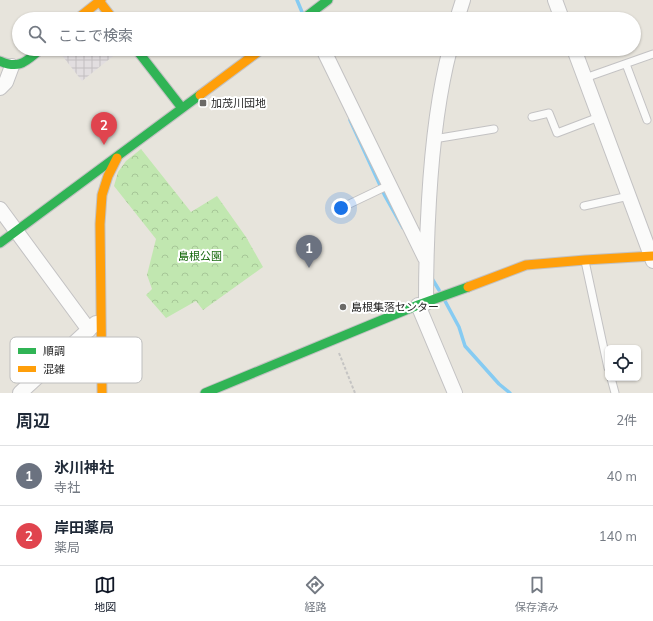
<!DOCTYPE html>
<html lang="ja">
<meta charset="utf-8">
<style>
:root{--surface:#fff;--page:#f6f6f7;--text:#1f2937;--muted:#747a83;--line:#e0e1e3;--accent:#111827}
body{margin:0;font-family:Mulish,"Noto Sans JP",sans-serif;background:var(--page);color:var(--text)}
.controls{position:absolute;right:12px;bottom:12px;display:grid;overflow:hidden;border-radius:6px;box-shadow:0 1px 3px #0004}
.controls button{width:36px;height:36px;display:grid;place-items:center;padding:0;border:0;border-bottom:1px solid var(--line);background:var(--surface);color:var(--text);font:20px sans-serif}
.you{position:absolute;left:341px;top:208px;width:14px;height:14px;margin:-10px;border:3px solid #fff;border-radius:50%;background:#1a73e8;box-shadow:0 0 0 6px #1a73e833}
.badge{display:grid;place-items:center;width:26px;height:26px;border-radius:50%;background:var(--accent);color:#fff;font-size:13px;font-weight:700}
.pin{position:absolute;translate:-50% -33px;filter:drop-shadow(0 1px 2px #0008)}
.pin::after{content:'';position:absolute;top:21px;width:14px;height:12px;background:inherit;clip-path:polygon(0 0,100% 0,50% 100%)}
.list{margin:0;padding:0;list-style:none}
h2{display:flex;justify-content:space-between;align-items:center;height:52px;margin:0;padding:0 16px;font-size:17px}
h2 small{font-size:13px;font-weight:400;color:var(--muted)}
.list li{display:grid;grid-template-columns:26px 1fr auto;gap:12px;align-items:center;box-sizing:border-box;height:60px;padding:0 16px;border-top:1px solid var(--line)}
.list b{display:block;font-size:15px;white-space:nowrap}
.list p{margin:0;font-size:13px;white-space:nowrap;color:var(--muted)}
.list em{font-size:13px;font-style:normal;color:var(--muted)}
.icon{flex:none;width:22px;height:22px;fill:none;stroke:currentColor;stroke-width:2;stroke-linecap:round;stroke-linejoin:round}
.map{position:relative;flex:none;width:653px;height:393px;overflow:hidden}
.search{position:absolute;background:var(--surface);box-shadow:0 1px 3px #0004;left:12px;right:12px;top:12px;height:44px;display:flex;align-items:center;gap:10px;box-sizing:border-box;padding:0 14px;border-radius:22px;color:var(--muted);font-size:15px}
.sheet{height:172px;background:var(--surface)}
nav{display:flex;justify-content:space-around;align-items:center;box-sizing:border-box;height:56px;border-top:1px solid var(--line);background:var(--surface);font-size:11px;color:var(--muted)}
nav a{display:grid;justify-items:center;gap:2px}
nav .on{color:var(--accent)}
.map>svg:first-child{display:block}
.industrial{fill:url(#industrial-grid)}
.forest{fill:url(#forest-crowns)}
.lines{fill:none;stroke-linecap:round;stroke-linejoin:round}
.stream{stroke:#86cbf2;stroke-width:3.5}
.lane-casing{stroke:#c3c2c3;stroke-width:9}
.street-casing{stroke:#c3c2c3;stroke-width:16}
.fast-casing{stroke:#c3c2c3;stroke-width:11}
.slow-casing{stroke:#c3c2c3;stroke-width:11}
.path{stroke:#c5c4c3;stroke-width:2;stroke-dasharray:3 2;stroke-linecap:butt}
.lane{stroke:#fbfbfa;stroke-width:7}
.street{stroke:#fbfbfa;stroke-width:14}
.fast{stroke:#30b455;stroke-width:9}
.slow{stroke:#ff9f0a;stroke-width:9}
.poi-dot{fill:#6b6a67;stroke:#fff;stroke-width:1.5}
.labels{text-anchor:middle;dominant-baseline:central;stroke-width:4;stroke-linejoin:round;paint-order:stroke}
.poi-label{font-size:11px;fill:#282828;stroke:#fff;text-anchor:start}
.park-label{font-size:11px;fill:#1a6b11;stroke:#fff}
.key{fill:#fff;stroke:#bebebe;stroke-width:1}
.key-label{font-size:11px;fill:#282828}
</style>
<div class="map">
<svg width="653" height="393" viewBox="0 0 653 393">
<defs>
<pattern id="industrial-grid" width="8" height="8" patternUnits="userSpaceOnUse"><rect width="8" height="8" fill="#e2dee0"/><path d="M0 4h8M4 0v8" fill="none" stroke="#c2bec0"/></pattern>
<pattern id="forest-crowns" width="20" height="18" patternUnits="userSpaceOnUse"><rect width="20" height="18" fill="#c1e7b0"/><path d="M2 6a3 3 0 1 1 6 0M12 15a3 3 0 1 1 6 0" fill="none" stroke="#a6c697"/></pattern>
</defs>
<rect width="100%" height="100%" fill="#e7e4dc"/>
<!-- industrial -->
<path class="industrial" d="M57 49H122L82 81Z"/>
<!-- forest -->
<path class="forest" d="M141 149 191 212 217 196 246 237 263 267 203 310 196 301 166 318 146 295 152 289 147 275 156 239 114 186 118 172 126 161Z"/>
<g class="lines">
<!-- stream -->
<path class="stream" d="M297 0 302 12
M350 120 385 196 403 228
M431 277 439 290
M445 301 459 327 465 346 499 384 510 393"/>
<!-- lane casing -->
<g class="lane-casing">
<path id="lane" d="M626 64 647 120
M585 78 653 54
M532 117 549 113 557 133 599 117
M434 139 494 129
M584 206 629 196
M341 208 389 185
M585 261 608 368
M611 378 615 393"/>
</g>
<!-- street casing -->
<g class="street-casing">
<path id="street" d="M555 0 562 19
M457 19 463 0
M323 49 425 258
M574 49 653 261
M0 88 6 82 12 66
M0 209 89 330
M426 303C426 268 427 234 429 200 432 149 437 98 450 49
M418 305 455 393
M20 393 96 323"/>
</g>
<!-- fast casing -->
<g class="fast-casing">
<path id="fast" d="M303 19 328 0
M136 49 182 108
M0 61C20 70 26 61 41 49
M0 243 200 95
M205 393 418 305 468 287"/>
</g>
<!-- slow casing -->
<g class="slow-casing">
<path id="slow" d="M99 1 113 19
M77 19 101 0
M200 95 262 49
M468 287 526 265 585 260 653 256
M102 393 100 224 102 195 108 176 117 158"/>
</g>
<!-- path -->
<path class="path" d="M339 353 355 393"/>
<!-- lane -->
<use href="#lane" class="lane"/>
<!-- street -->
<use href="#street" class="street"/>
<!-- fast -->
<use href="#fast" class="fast"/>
<!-- slow -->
<use href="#slow" class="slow"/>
</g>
<!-- markers -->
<g class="poi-dot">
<rect x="199" y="99" width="8" height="8" rx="2"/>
<circle cx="343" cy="307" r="4"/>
</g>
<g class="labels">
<!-- poi labels -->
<g class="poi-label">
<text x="211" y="103">加茂川団地</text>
<text x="351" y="307">島根集落センター</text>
</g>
<!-- park labels -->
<g class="park-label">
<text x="200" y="256">島根公園</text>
</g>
</g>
<!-- legend -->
<rect x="10" y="337" width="132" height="46" rx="6" class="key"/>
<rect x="18" y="348" width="18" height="6" fill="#30b455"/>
<rect x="18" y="366" width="18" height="6" fill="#ff9f0a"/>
<g class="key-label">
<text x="43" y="355">順調</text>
<text x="43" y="373">混雑</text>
</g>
</svg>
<div class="controls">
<button><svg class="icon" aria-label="locate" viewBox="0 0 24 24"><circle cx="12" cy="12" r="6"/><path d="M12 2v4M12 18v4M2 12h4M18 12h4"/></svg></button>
</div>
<div class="you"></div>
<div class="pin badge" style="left:309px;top:268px;background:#6b7280">1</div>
<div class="pin badge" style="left:104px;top:145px;background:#e0444e">2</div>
<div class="search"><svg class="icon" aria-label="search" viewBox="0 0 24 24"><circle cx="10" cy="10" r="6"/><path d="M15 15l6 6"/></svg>ここで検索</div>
</div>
<section class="sheet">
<h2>周辺<small>2件</small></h2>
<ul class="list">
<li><span class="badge" style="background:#6b7280">1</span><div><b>氷川神社</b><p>寺社</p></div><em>40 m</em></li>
<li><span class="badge" style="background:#e0444e">2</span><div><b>岸田薬局</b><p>薬局</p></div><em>140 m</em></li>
</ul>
</section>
<nav>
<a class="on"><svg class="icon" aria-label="map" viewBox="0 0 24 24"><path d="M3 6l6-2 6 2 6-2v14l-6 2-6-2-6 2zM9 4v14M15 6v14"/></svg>地図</a>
<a><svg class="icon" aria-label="directions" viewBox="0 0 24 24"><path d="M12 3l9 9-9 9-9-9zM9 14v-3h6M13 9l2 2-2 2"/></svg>経路</a>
<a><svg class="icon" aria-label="saved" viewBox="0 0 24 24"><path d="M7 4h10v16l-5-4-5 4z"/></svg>保存済み</a>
</nav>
